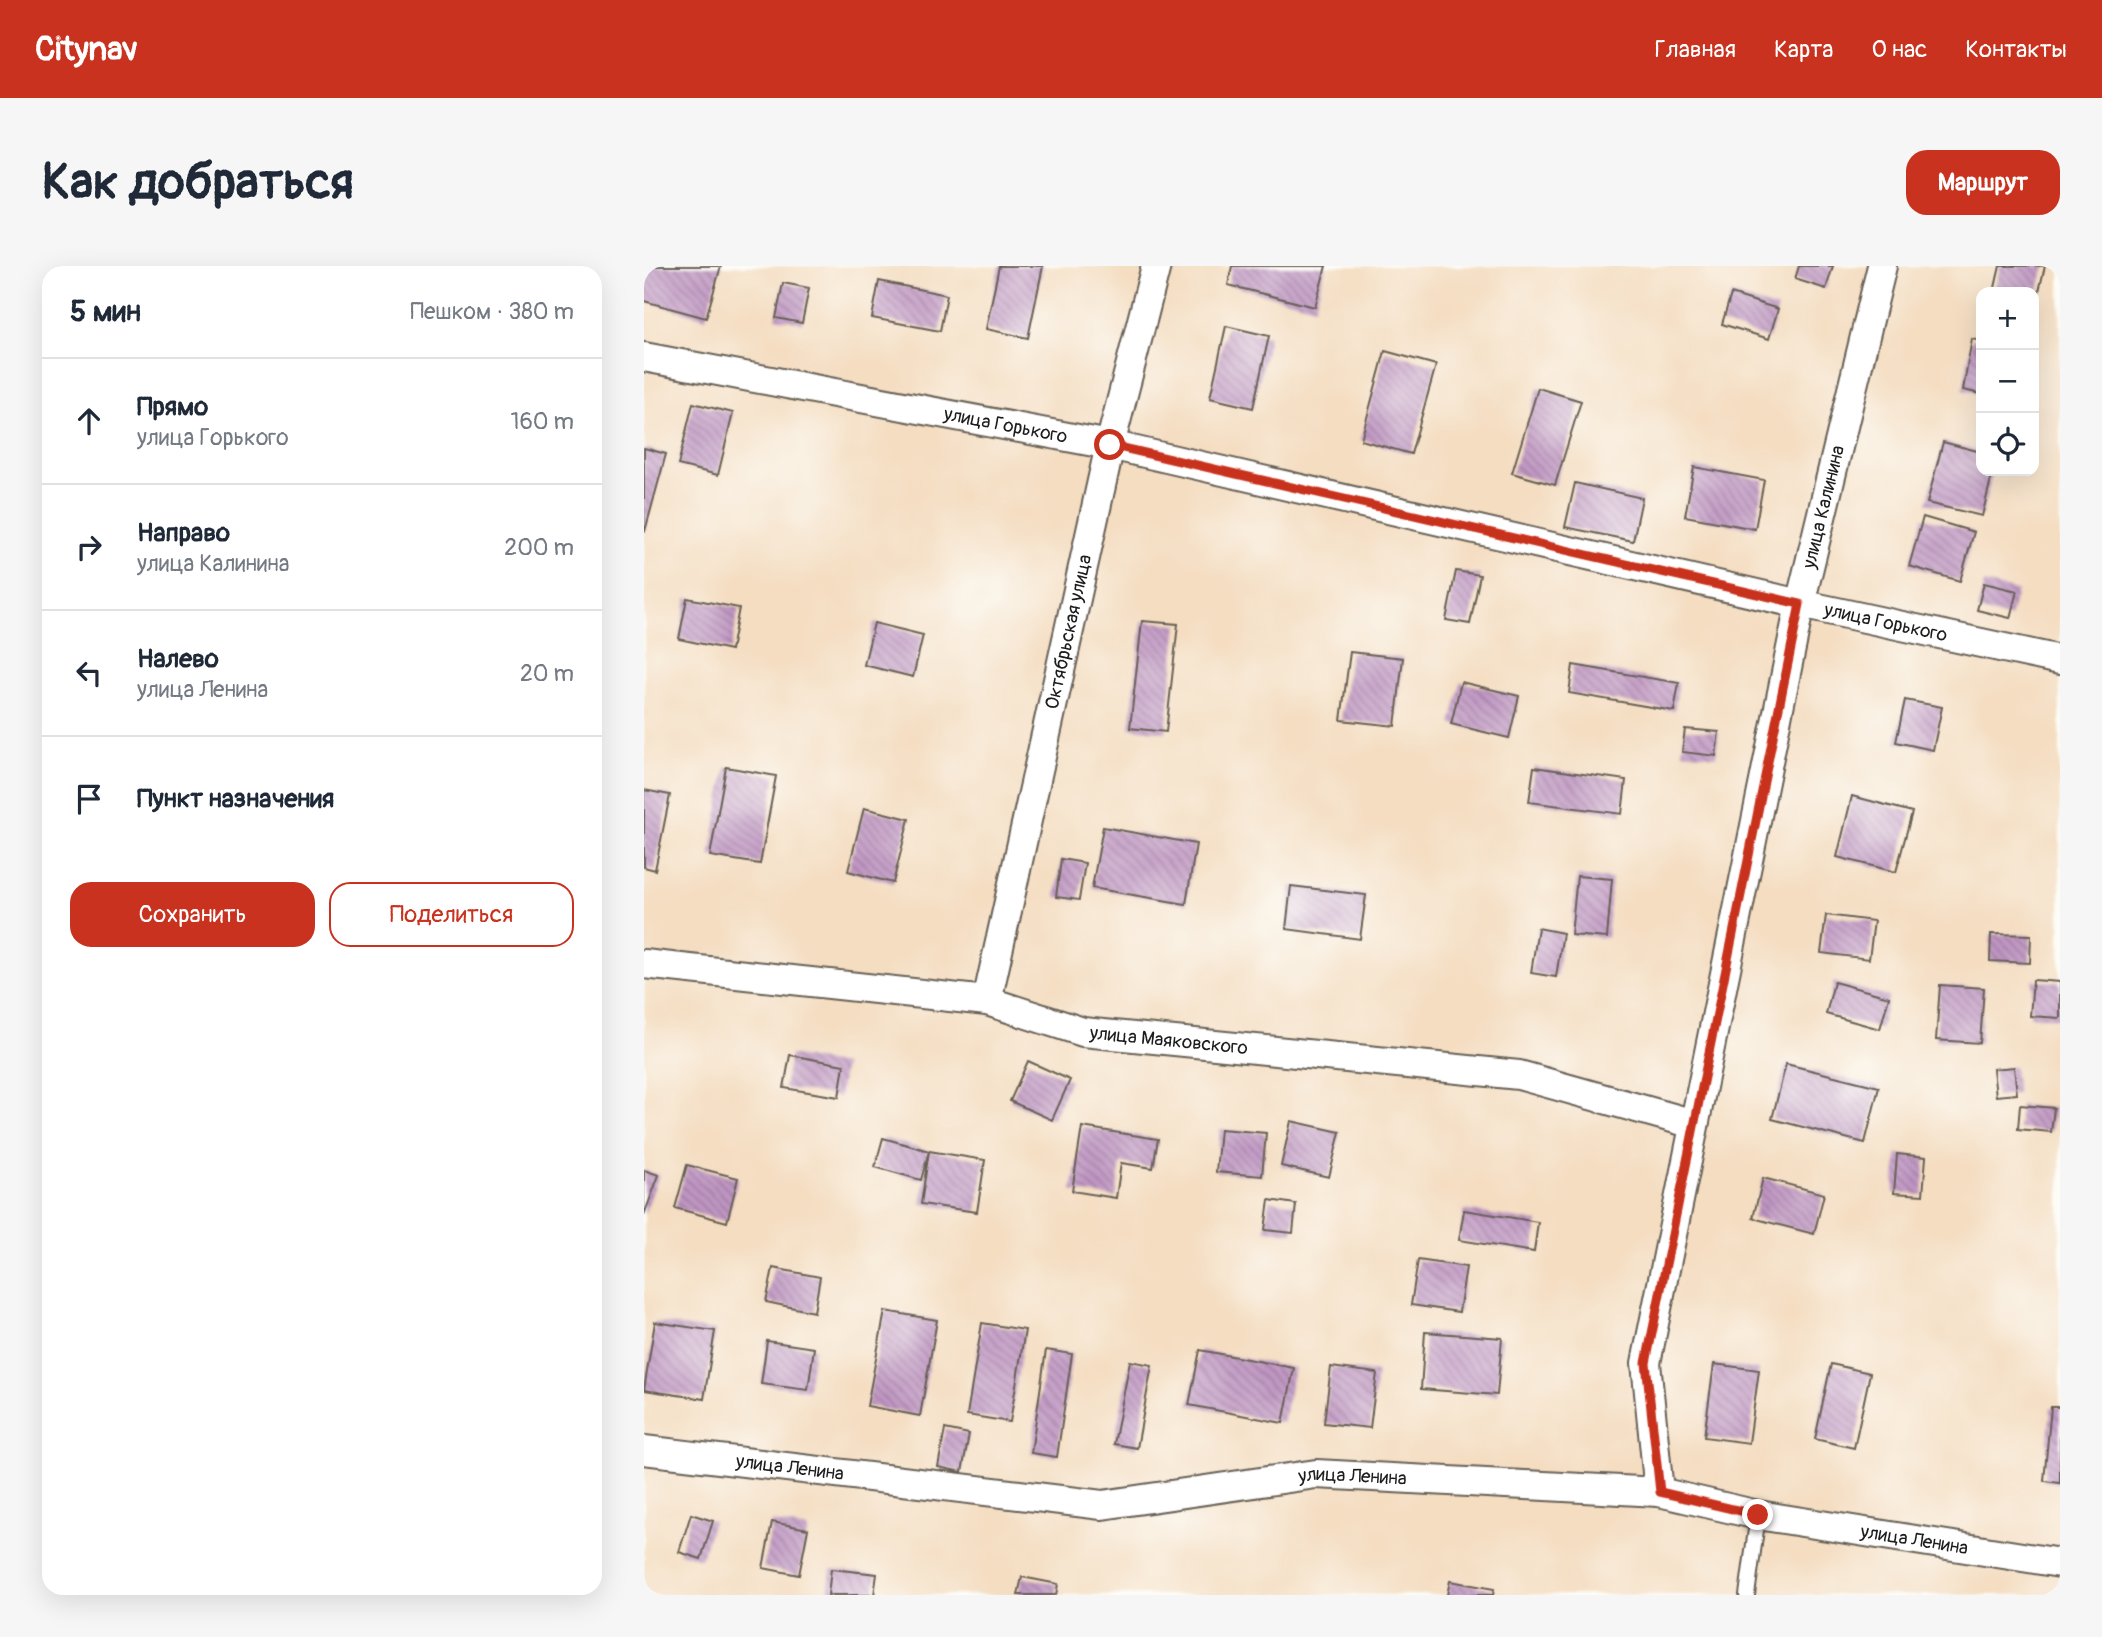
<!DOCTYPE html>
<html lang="ru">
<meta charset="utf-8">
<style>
:root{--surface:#fff;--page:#f6f6f7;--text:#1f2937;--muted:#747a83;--line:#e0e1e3;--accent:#c8321e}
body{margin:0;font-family:Pangolin,sans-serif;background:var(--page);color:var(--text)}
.controls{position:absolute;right:21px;top:21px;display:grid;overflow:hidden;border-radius:14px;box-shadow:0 7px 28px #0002}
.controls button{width:63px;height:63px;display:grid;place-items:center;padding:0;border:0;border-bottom:2px solid var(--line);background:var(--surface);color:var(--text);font:35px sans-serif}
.stop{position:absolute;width:21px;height:21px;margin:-16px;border:5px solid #c8321e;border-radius:50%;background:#fff}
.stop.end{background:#c8321e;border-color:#fff;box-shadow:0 2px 7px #0008}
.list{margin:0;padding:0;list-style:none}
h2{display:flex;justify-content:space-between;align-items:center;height:91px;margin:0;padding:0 28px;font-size:30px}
h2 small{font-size:23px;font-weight:400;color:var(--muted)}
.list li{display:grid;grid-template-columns:46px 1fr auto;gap:21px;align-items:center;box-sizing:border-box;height:126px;padding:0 28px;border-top:2px solid var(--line)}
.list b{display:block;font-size:26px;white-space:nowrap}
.list p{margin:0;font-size:23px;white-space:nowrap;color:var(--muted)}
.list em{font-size:23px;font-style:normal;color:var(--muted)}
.actions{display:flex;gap:14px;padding:21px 28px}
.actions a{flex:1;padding:16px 0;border:2px solid var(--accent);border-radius:21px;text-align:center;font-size:24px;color:var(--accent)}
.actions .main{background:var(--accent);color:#fff}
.icon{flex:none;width:38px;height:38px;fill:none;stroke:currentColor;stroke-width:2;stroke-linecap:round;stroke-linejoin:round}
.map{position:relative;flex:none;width:1416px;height:1329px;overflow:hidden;border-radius:21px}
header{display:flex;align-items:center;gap:42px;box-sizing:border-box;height:98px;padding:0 35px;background:var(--accent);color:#fff}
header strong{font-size:33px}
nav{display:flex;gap:38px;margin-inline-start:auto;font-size:24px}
.intro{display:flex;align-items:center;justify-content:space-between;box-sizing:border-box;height:168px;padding:0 42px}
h1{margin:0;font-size:49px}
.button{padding:18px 32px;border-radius:21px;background:var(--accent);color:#fff;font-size:24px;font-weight:700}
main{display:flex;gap:42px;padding:0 42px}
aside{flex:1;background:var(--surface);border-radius:21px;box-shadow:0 7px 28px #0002}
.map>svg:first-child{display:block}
.building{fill:url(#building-back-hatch)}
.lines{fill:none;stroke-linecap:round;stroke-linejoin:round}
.lane-casing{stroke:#686056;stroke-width:18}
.street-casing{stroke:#686056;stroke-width:32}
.lane{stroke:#fff;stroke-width:14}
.street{stroke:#fff;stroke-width:28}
.route{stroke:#c8321e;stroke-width:9}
.labels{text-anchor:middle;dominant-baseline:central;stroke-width:7;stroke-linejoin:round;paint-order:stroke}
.street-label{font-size:19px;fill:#1c1c1c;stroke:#fdfcf7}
</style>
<header>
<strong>Citynav</strong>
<nav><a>Главная</a><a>Карта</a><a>О нас</a><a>Контакты</a></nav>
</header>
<div class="intro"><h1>Как добраться</h1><a class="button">Маршрут</a></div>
<main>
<aside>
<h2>5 мин<small>Пешком · 380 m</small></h2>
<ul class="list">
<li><svg class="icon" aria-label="ahead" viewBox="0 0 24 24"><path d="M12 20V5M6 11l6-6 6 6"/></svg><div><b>Прямо</b><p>улица Горького</p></div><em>160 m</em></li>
<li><svg class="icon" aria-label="right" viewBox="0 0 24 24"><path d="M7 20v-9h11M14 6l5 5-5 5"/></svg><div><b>Направо</b><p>улица Калинина</p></div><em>200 m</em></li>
<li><svg class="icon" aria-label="left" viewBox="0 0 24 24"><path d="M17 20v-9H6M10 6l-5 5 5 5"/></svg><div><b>Налево</b><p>улица Ленина</p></div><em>20 m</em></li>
<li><svg class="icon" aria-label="arrive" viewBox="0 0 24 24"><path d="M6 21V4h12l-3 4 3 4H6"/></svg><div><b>Пункт назначения</b></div></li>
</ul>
<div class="actions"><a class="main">Сохранить</a><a>Поделиться</a></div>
</aside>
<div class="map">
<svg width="1416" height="1329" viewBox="0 0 1416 1329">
<defs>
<pattern id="building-back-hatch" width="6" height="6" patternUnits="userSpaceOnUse" patternTransform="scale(1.75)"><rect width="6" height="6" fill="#bf95c2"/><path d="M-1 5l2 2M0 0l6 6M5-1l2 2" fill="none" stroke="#9a799d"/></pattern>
</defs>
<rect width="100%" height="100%" fill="#fdfcf7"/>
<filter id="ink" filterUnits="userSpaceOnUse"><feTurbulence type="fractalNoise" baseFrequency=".0143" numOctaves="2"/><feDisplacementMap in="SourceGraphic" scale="14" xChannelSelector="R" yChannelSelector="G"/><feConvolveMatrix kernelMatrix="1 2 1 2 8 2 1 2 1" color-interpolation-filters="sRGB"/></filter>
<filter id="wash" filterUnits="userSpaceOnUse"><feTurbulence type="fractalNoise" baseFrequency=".00686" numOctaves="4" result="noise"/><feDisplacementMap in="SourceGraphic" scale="28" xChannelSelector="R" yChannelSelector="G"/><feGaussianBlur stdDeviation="1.57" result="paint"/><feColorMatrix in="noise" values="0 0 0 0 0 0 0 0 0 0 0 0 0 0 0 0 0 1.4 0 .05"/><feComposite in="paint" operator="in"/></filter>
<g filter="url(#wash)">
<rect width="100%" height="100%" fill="#f4ddc1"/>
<g id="blocks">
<!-- building -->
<path class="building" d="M0 0H77L62 52 0 35Z
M355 0H399L384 72 342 63Z
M588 0H682L671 41 584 19Z
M1155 0H1189L1182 23 1151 13Z
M1356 0H1401L1391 42 1390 26H1350Z
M235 15 303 29 296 65 228 52Z
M139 17 165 22 158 57 132 52Z
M1087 28 1134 43 1125 73 1078 58Z
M582 60 625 70 609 142 566 132Z
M1328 73 1337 75V128L1319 124Z
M741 85 792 99 767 188 717 174Z
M894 122 937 135 911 219 868 207Z
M49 137 89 147 74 209 34 199Z
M1299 176 1337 186V205H1349L1338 250 1283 237Z
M0 182 22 188 1 265 0 264Z
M1050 201 1120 214 1111 263 1041 250Z
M931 217 998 232 989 275 921 261Z
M1279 251 1330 266 1316 315 1265 300Z
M812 305 836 309 826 358 802 354Z
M1340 317 1373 325 1366 352 1333 344Z
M43 332 95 342 87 384 35 373Z
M498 355 534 358 522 466 486 462Z
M230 357 279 369 269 411 220 399Z
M706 386 759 392 751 460 697 454Z
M929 399 1035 417 1030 445 925 427Z
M817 416 875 430 865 472 807 458Z
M1261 434 1298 441 1289 484 1252 476Z
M1041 463 1075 466 1072 490 1038 486Z
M82 501 132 510 116 598 66 590Z
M890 501 982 514 978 548 885 536Z
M0 524 26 529 11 604 0 601Z
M1208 530 1268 546 1252 606 1193 591Z
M220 542 265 553 249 617 204 605Z
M459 561 552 578 542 638 448 622Z
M417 593 441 597 435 634 412 631Z
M933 610 968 613 963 672 927 669Z
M647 620 722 629 716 673 642 663Z
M1182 649 1230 655 1225 693 1177 687Z
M894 662 919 667 912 711 887 707Z
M1347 668 1387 669 1386 697 1346 695Z
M1389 714 1416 716V752L1386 750Z
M1190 716 1245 731 1236 763 1182 748Z
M1296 719 1340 722 1336 777 1292 774Z
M146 789 200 799 195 831 140 822Z
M384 795 426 814 408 854 366 835Z
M1142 798 1235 821 1221 877 1128 853Z
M1370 801 1373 828 1352 830 1349 803Z
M1376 839 1410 842 1407 866 1374 863Z
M647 855 696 866 685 911 637 900Z
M438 861 514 873 509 902 477 897 472 932 428 925Z
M576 863 622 867 618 910 572 906Z
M239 872 285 885 277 914 231 901Z
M285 885 341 894 333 946 277 938Z
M1253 888 1282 891 1279 929 1250 927Z
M43 899 94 912 83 956 31 942Z
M0 904 15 909 0 949Z
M1119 912 1180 928 1170 968 1109 952Z
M625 934 652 938 649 967 621 964Z
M820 944 894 956 890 986 815 974Z
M774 994 822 1001 815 1046 767 1039Z
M129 1002 176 1011 170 1046 122 1036Z
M241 1045 293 1054 276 1150 223 1140Z
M11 1056 71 1065 60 1133 0 1124Z
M338 1057 381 1064 366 1156 323 1149Z
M781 1066 858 1072 853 1129 777 1123Z
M123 1075 170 1082 164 1124 117 1118Z
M402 1084 428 1088 413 1191 387 1187Z
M556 1084 650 1102 639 1157 545 1139Z
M486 1095 508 1099 493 1182 470 1178Z
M1070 1098 1115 1104 1105 1177 1060 1171Z
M1187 1098 1226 1107 1210 1182 1171 1173Z
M687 1101 733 1107 726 1162 680 1157Z
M1407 1141H1416V1217L1400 1215Z
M301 1163 325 1168 318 1206 294 1201Z
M47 1248 69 1255 57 1293 35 1286Z
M128 1256 164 1263 155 1309 119 1302Z
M187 1303 233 1308 230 1329H184Z
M378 1311 414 1318 412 1329H374Z
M806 1315 850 1323 849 1329H803Z"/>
</g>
</g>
<g filter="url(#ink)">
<use href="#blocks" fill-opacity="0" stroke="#686056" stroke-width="2"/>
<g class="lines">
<!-- lane casing -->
<g class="lane-casing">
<path id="lane" d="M1103 1329 1114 1249"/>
</g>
<!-- street casing -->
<g class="street-casing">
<g id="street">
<path id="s1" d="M0 91 466 179 1156 338 1416 394"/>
<path id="s2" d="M0 698 343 735 439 766 875 809 1050 858"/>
<path id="s3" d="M343 735 466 179 512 0"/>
<path id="s4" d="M0 1184 458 1239 672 1208 1015 1226 1114 1249 1416 1297"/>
<path id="s5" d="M1015 1226 1002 1097 1156 338 1238 0"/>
</g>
</g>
<!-- lane -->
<use href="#lane" class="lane"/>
<!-- street -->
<use href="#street" class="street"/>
</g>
</g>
<g class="lines" filter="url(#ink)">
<!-- route -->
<path class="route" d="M466 179 1156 338 1002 1097 1016 1226 1114 1249"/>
</g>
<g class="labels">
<!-- street labels -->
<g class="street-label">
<text stroke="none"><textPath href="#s1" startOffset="368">улица Горького</textPath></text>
<text stroke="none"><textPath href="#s5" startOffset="1004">улица Калинина</textPath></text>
<text stroke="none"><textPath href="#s1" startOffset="1270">улица Горького</textPath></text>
<text stroke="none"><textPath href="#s3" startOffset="378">Октябрьская улица</textPath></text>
<text stroke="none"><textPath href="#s2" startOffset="532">улица Маяковского</textPath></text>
<text stroke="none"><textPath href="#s4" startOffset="147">улица Ленина</textPath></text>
<text stroke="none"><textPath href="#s4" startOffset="714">улица Ленина</textPath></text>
<text stroke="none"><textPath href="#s4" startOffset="1281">улица Ленина</textPath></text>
</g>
</g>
</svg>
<div class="controls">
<button>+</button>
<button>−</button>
<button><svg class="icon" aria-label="locate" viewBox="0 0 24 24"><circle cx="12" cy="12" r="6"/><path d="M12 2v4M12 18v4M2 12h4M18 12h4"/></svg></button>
</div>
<div class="stop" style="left:466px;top:179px"></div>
<div class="stop end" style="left:1114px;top:1249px"></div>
</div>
</main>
